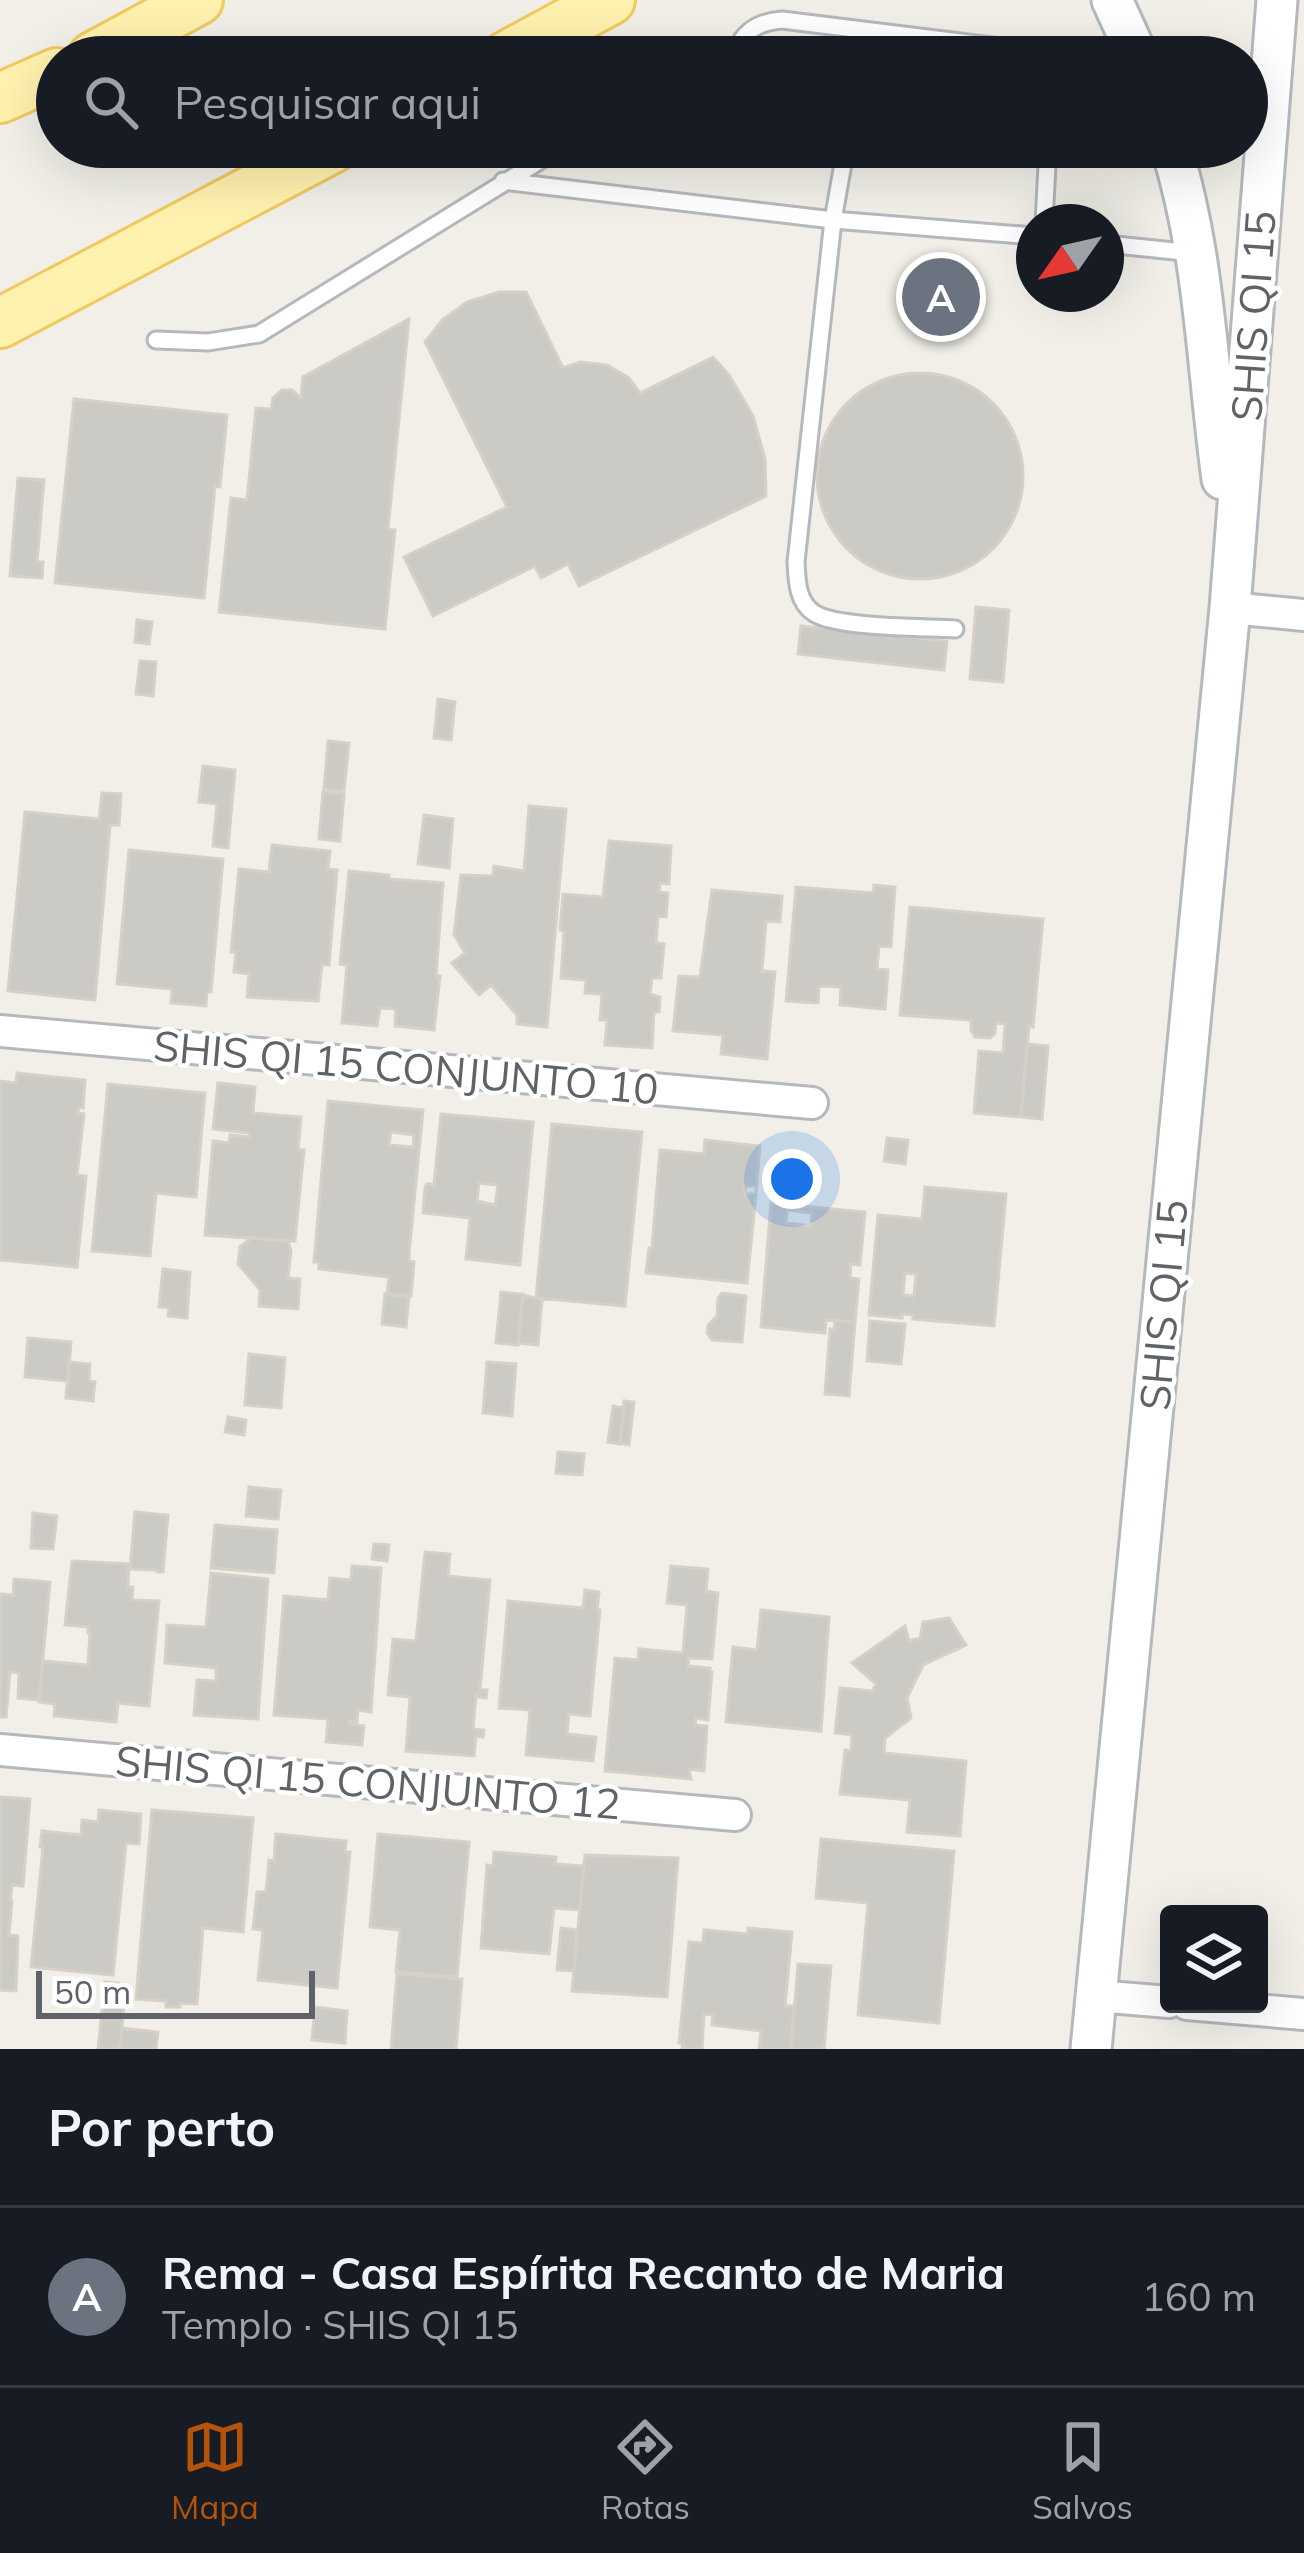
<!DOCTYPE html>
<html lang="pt">
<meta charset="utf-8">
<style>
:root{--surface:#171b24;--page:#242831;--text:#f1f3f6;--muted:#9ea1a6;--line:#363941;--accent:#b45309}
body{margin:0;font-family:Mulish,sans-serif;background:var(--page);color:var(--text)}
.controls{position:absolute;right:36px;bottom:36px;display:grid;overflow:hidden;border-radius:12px;box-shadow:0 12px 48px #0002}
.controls button{width:108px;height:108px;display:grid;place-items:center;padding:0;border:0;border-bottom:3px solid var(--line);background:var(--surface);color:var(--text);font:60px sans-serif}
.compass{position:absolute;left:1016px;top:204px;width:108px;height:108px;border-radius:50%;background:var(--surface);box-shadow:0 12px 48px #0002;rotate:236deg}
.scale{position:absolute;left:36px;bottom:30px;width:279px;box-sizing:border-box;padding-left:12px;border:6px solid #5f6368;border-top:0;font-size:33px;line-height:42px;white-space:nowrap;color:#5f6368;-webkit-text-stroke:9px #fff;paint-order:stroke}
.you{position:absolute;left:792px;top:1179px;width:42px;height:42px;margin:-30px;border:9px solid #fff;border-radius:50%;background:#1a73e8;box-shadow:0 0 0 18px #1a73e833}
.badge{display:grid;place-items:center;width:78px;height:78px;border-radius:50%;background:var(--accent);color:#fff;font-size:39px;font-weight:700}
.pin{position:absolute;translate:-50% -50%;border:6px solid #fff;box-shadow:0 3px 12px #0006}
.list{margin:0;padding:0;list-style:none}
h2{display:flex;justify-content:space-between;align-items:center;height:156px;margin:0;padding:0 48px;font-size:51px}
h2 small{font-size:39px;font-weight:400;color:var(--muted)}
.list li{display:grid;grid-template-columns:78px 1fr auto;gap:36px;align-items:center;box-sizing:border-box;height:180px;padding:0 48px;border-top:3px solid var(--line)}
.list b{display:block;font-size:45px;white-space:nowrap}
.list p{margin:0;font-size:39px;white-space:nowrap;color:var(--muted)}
.list em{font-size:39px;font-style:normal;color:var(--muted)}
.icon{flex:none;width:66px;height:66px;fill:none;stroke:currentColor;stroke-width:2;stroke-linecap:round;stroke-linejoin:round}
.map{position:relative;flex:none;width:1304px;height:2049px;overflow:hidden}
.search{position:absolute;background:var(--surface);box-shadow:0 12px 48px #0002;left:36px;right:36px;top:36px;height:132px;display:flex;align-items:center;gap:30px;box-sizing:border-box;padding:0 42px;border-radius:66px;color:var(--muted);font-size:45px}
.sheet{height:336px;background:var(--surface)}
nav{display:flex;justify-content:space-around;align-items:center;box-sizing:border-box;height:168px;border-top:3px solid var(--line);background:var(--surface);font-size:33px;color:var(--muted)}
nav a{display:grid;justify-items:center;gap:6px}
nav .on{color:var(--accent)}
.map>svg:first-child{display:block}
.building{fill:#cccac5;stroke:#d6d1c6;stroke-width:3;fill-rule:evenodd}
.lines{fill:none;stroke-linecap:round;stroke-linejoin:round}
.service-casing{stroke:#b5b8bc;stroke-width:21}
.minor-casing{stroke:#b5b8bc;stroke-width:36}
.tertiary-casing{stroke:#b5b8bc;stroke-width:45}
.primary-casing{stroke:#f2c960;stroke-width:54}
.service{stroke:#fff;stroke-width:15}
.minor{stroke:#fff;stroke-width:30}
.tertiary{stroke:#fff;stroke-width:39}
.primary{stroke:#fff2af;stroke-width:48}
.labels{text-anchor:middle;dominant-baseline:central;stroke-width:9;stroke-linejoin:round;paint-order:stroke}
.street-label{font-size:42px;fill:#5f6368;stroke:#fff}
</style>
<div class="map">
<svg width="1304" height="2049" viewBox="0 0 1304 2049">
<rect width="100%" height="100%" fill="#f1efe8"/>
<!-- building -->
<path class="building" d="M499 292H526L563 368 580 362 607 365 629 378 640 393 713 357 729 375 753 416 765 459 766 496 579 586 568 564 541 578 535 566 433 616 404 557 507 507 425 342 442 320 467 302Z
M409 319 388 529 395 530 385 629 219 612 231 498 247 500 256 408 271 409 273 398 282 390H292L301 398 303 377Z
M817 476a103 103 0 1 1 206 0a103 103 0 1 1-206 0Z
M74 399 227 415 220 487 215 486 204 598 55 583Z
M18 478 44 480 37 562H43L42 578 10 576Z
M976 607 1009 610 1003 682 970 679Z
M137 620 152 622 149 644 135 642Z
M801 626 947 641 944 670 798 654Z
M140 661 156 662 153 696 136 694Z
M438 699 455 702 451 740 434 738Z
M328 741 349 743 344 791 324 789Z
M203 766 235 770 228 848 213 846 217 804 199 802Z
M323 792 344 794 340 841 319 839Z
M102 793 121 794 119 825H110L95 1000 8 991 25 812 99 819Z
M529 806 566 809 547 1027 517 1024V1015L491 985 479 995 452 963 465 953 454 935 461 875 493 876 494 866 524 871Z
M424 815 453 819 449 868 418 864Z
M609 841 671 846 669 884 660 883 659 892 668 893 666 917 658 916 656 943 664 944 661 978H652L650 994 660 997 659 1012H654L652 1048 605 1045 607 1020H600L602 994 585 993 586 980 561 978 564 931 560 930 563 894 603 897Z
M272 845 330 851 328 869 337 870 329 965 322 964 318 1001 247 997 249 974 234 972 236 952H231L239 869 269 872Z
M129 850 223 859 211 992H207L206 1006 171 1003 172 989 117 984Z
M349 871 389 875V879L443 883 436 976H440L434 1030 395 1026 396 1009 380 1008 377 1026 342 1023 347 965 340 964Z
M874 885 895 887 891 947 879 946 877 969 888 970 885 1009 840 1005 841 987 819 986 818 1003 786 1001 796 887 873 893Z
M712 890 782 896 780 922 766 921 762 971 775 972 767 1059 721 1054 723 1035 673 1031 679 976 700 977Z
M910 907 1043 919 1033 1027 1029 1026 1021 1117 974 1113 979 1051 1003 1053 1005 1024 996 1023 995 1033 990 1038 975 1037 971 1030V1020L900 1015Z
M1027 1044 1048 1046 1042 1119 1021 1117Z
M17 1073 85 1080 83 1108 79 1107 78 1113 84 1114 77 1175 86 1176 77 1267 0 1260V1081L16 1083Z
M218 1083 255 1087 253 1113 301 1117 298 1150H304L295 1241 205 1235 213 1141 229 1143 230 1135 249 1137V1133L213 1129Z
M108 1084 205 1093 196 1197 156 1193 150 1256 92 1251Z
M328 1101 423 1110 409 1254V1261L414 1262 411 1296 387 1294 389 1277 319 1269V1262H314ZM391 1132 414 1135 413 1147 389 1145Z
M441 1114 533 1122 520 1265 466 1259 470 1218 423 1213 425 1188 427 1184 434 1185ZM479 1183 498 1185 495 1205 477 1201Z
M552 1124 642 1132 625 1306 536 1298Z
M887 1138 908 1140 905 1164 884 1161Z
M705 1140 760 1146 756 1192V1186H745V1194H756L747 1283 646 1273 649 1248H652L660 1150 704 1154Z
M925 1187 1006 1194 994 1326 913 1319V1315L902 1314V1318L869 1315 878 1215 922 1219ZM905 1273 916 1274 914 1296 903 1295Z
M771 1203 865 1212 860 1265 851 1264 850 1278 859 1279 855 1322 826 1320 825 1333 761 1327ZM787 1210 812 1213 811 1226 786 1223Z
M252 1238 288 1241 291 1251 288 1278 300 1279 298 1309 259 1306 260 1290 238 1264 240 1246Z
M163 1269 190 1272 187 1318 168 1316 169 1308 159 1307Z
M501 1292 523 1294 518 1345 496 1343Z
M722 1293 746 1296 742 1342 712 1340 707 1333 708 1325 717 1316 718 1298Z
M385 1294 409 1297 406 1327 382 1324Z
M523 1295 542 1300 538 1345 518 1343Z
M835 1320 855 1322 849 1396 825 1394 830 1329 834 1330Z
M870 1321 905 1324 901 1364 867 1361Z
M28 1338 71 1342 68 1381 25 1377Z
M249 1354 285 1358 281 1408 245 1405Z
M69 1362 90 1364 89 1381 95 1382 93 1401 66 1398Z
M487 1362 516 1364 512 1416 483 1413Z
M624 1401 634 1402 629 1445 620 1443Z
M613 1406 624 1408 620 1444 608 1442Z
M228 1417 246 1420 244 1435 225 1432Z
M558 1452 584 1454 582 1475 556 1473Z
M249 1487 281 1490 278 1519 246 1516Z
M135 1512 168 1515 163 1572H157V1570L130 1569Z
M33 1513 57 1516 53 1549 31 1548Z
M215 1525 277 1530 274 1573 211 1568Z
M374 1544 389 1545 387 1561 372 1559Z
M425 1552 450 1554 448 1576 490 1580 480 1690H487L486 1698 478 1697 479 1694H476L473 1729 484 1730 483 1737 476 1736 474 1756 406 1751 410 1697 388 1695 393 1639 416 1641Z
M72 1561 129 1564 128 1587H133L132 1600 159 1601 149 1706 118 1703 116 1722 54 1716 55 1704 39 1702 43 1661 88 1665 90 1633H88V1627L65 1625Z
M352 1566 381 1568 371 1712 358 1710 357 1722 350 1721V1724L364 1726 362 1745 326 1742 328 1719 274 1715 284 1596 328 1600 330 1578 351 1580Z
M671 1566 708 1569 706 1591 718 1593 712 1659 689 1658 688 1666 710 1668 709 1672H712L708 1720 696 1718 695 1725 707 1726 704 1771 689 1769 691 1779 605 1771 615 1658 638 1660 639 1649 683 1653 687 1605 667 1603Z
M211 1573 268 1579 258 1719 194 1715 197 1680 216 1681V1668L165 1663 167 1625 206 1627Z
M14 1579 50 1582 39 1700 18 1698 19 1673 10 1672 6 1717H0V1594L13 1595Z
M585 1590 599 1592 597 1609 600 1610 590 1716 569 1714 567 1734 596 1737 593 1761 526 1755 530 1710 499 1708 508 1601 583 1608Z
M761 1610 829 1617 821 1731 726 1722 733 1647 757 1650Z
M949 1618 966 1645 923 1665 907 1698 911 1718 885 1738 884 1753 966 1761 960 1836 907 1832 910 1800 840 1794 845 1750 851 1751 852 1735 835 1733 840 1688 872 1691 876 1684 852 1663 905 1626 909 1641 920 1638 923 1622Z
M0 1797 30 1799 23 1886 12 1885 10 1901H12L9 1935 18 1936 16 1991 0 1990Z
M99 1810 141 1814 139 1844 126 1843 113 1975 31 1967 43 1847H40L42 1831 81 1835 82 1820 98 1822Z
M152 1810 253 1818 243 1932 203 1928 197 2004 180 2003V2007H166V2001L136 1999Z
M276 1834 346 1841 345 1852H350L337 1988 258 1980 263 1930 253 1929 257 1892H266L269 1860 274 1861Z
M378 1834 469 1842 457 1977 396 1972 400 1930 370 1927Z
M821 1839 954 1851 939 2023 858 2015 868 1903 816 1898Z
M494 1852 556 1857 555 1864 583 1866 580 1910 554 1908 549 1954 481 1948 487 1865 493 1866Z
M585 1855 678 1858 667 1997 572 1991Z
M561 1928 577 1930 574 1971 557 1970Z
M748 1928 792 1932 785 2006H794L791 2049H759L761 2031 712 2025 713 2015 704 2014 702 2049H682L683 2043H679L689 1942 703 1943 704 1930 748 1934Z
M798 1964 831 1966 824 2049H791Z
M397 1974 462 1979 456 2049H391Z
M105 1982 126 1984 120 2049H98Z
M315 2007 347 2011 345 2043 312 2040Z
M122 2028 158 2032 156 2049H120Z"/>
<g class="lines">
<!-- service casing -->
<g class="service-casing">
<path id="service" d="M734 57C741 32 757 22 782 20L1017 49 1039 57
M846 147 833 220 796 562C797 580 797 602 814 613 836 628 925 627 955 629
M503 181 833 220 1034 236
M1044 222 1048 147
M1106 244 1194 253
M156 340 208 342 259 334 562 147"/>
</g>
<!-- minor casing -->
<g class="minor-casing">
<path id="minor" d="M1230 608 1304 615
M0 1031 812 1103
M0 1750 735 1815
M1096 1996 1169 2002
M1187 2004 1304 2014"/>
</g>
<!-- tertiary casing -->
<g class="tertiary-casing">
<path id="tertiary" d="M1112 0 1138 57
M1171 147C1205 255 1207 368 1222 479
M1091 2049 1230 608 1277 0"/>
</g>
<!-- primary casing -->
<g class="primary-casing">
<path id="primary" d="M93 57 198 0
M505 57 610 0
M0 98 57 73
M0 323 334 147"/>
</g>
<!-- service -->
<use href="#service" class="service"/>
<!-- minor -->
<use href="#minor" class="minor"/>
<!-- tertiary -->
<use href="#tertiary" class="tertiary"/>
<!-- primary -->
<use href="#primary" class="primary"/>
</g>
<g class="labels">
<!-- street labels -->
<g class="street-label">
<text transform="translate(1253 316) rotate(-86)">SHIS QI 15</text>
<text transform="translate(406 1067) rotate(5)">SHIS QI 15 CONJUNTO 10</text>
<text transform="translate(1163 1305) rotate(-85)">SHIS QI 15</text>
<text transform="translate(368 1782) rotate(5)">SHIS QI 15 CONJUNTO 12</text>
</g>
</g>
</svg>
<div class="controls">
<button><svg class="icon" aria-label="layers" viewBox="0 0 24 24"><path d="M12 4l9 5-9 5-9-5zM3 14l9 5 9-5"/></svg></button>
</div>
<svg class="compass" viewBox="-18 -18 36 36"><path d="M0-13l5 13h-10z" fill="#e53935"/><path d="M0 13l5-13h-10z" fill="#9ea1a6"/></svg>
<div class="scale">50 m</div>
<div class="you"></div>
<div class="pin badge" style="left:941px;top:297px;background:#6b7280">A</div>
<div class="search"><svg class="icon" aria-label="search" viewBox="0 0 24 24"><circle cx="10" cy="10" r="6"/><path d="M15 15l6 6"/></svg>Pesquisar aqui</div>
</div>
<section class="sheet">
<h2>Por perto<small></small></h2>
<ul class="list">
<li><span class="badge" style="background:#6b7280">A</span><div><b>Rema - Casa Espírita Recanto de Maria</b><p>Templo · SHIS QI 15</p></div><em>160 m</em></li>
</ul>
</section>
<nav>
<a class="on"><svg class="icon" aria-label="map" viewBox="0 0 24 24"><path d="M3 6l6-2 6 2 6-2v14l-6 2-6-2-6 2zM9 4v14M15 6v14"/></svg>Mapa</a>
<a><svg class="icon" aria-label="directions" viewBox="0 0 24 24"><path d="M12 3l9 9-9 9-9-9zM9 14v-3h6M13 9l2 2-2 2"/></svg>Rotas</a>
<a><svg class="icon" aria-label="saved" viewBox="0 0 24 24"><path d="M7 4h10v16l-5-4-5 4z"/></svg>Salvos</a>
</nav>
